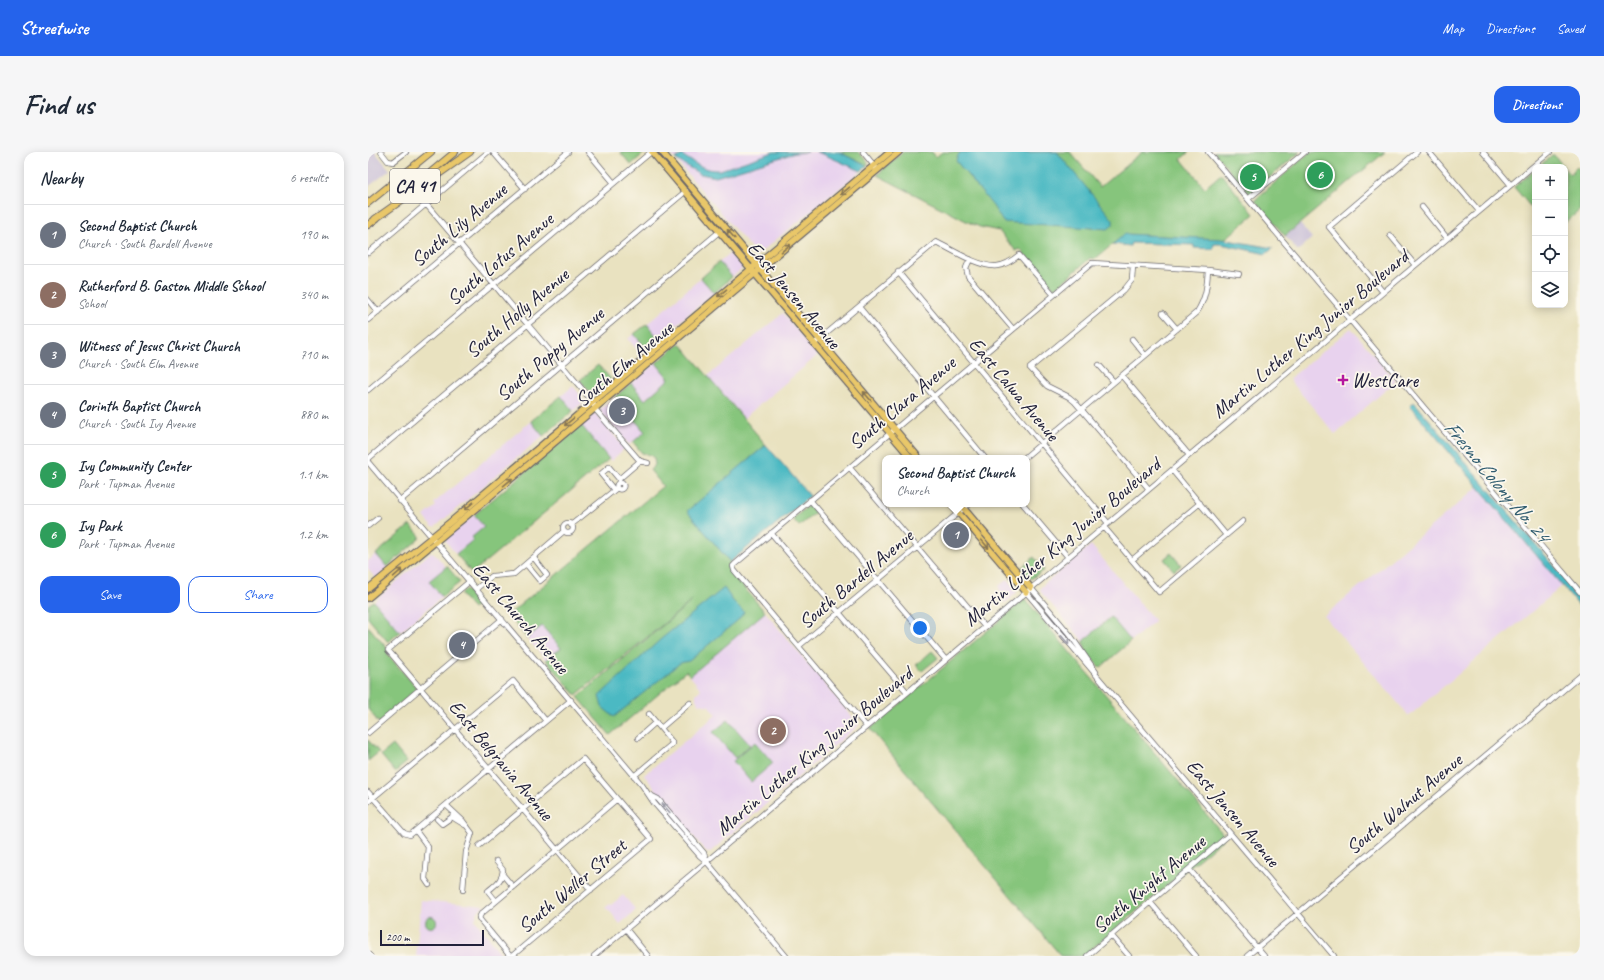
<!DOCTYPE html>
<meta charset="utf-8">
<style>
:root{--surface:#fff;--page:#f6f6f7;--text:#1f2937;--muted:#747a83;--line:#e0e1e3;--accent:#2563eb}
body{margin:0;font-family:Caveat,sans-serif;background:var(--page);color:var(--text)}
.controls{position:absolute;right:12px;top:12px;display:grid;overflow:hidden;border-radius:8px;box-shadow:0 2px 10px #0003}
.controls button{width:36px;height:36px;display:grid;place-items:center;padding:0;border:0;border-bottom:1px solid var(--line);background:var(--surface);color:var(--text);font:20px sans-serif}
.scale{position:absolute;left:12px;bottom:10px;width:104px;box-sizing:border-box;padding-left:4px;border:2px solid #22223b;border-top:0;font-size:11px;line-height:14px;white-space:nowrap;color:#22223b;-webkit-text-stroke:3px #fbf7ec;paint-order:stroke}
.you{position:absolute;left:552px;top:476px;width:14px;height:14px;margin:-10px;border:3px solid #fff;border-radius:50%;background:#1a73e8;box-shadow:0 0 0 6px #1a73e833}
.badge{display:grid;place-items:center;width:26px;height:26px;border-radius:50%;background:var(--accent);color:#fff;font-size:13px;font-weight:700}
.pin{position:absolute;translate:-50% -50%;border:2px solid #fff;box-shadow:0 1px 4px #0006}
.popup{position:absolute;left:514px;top:303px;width:148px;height:52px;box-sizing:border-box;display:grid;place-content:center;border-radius:8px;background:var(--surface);filter:drop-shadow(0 1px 3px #0005);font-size:13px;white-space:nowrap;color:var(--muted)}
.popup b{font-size:15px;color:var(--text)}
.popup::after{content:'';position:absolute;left:50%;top:100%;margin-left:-8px;border:8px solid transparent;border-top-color:var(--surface)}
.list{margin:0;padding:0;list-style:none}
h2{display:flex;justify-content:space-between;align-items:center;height:52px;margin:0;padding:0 16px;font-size:17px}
h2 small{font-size:13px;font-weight:400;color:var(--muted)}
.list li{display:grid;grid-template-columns:26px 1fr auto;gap:12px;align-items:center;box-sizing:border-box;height:60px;padding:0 16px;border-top:1px solid var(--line)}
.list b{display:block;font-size:15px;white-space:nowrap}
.list p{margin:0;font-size:13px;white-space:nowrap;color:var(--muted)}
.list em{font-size:13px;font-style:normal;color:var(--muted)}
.actions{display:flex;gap:8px;padding:12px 16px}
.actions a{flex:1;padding:9px 0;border:1px solid var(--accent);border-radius:12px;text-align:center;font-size:14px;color:var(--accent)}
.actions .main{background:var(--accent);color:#fff}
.icon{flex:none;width:22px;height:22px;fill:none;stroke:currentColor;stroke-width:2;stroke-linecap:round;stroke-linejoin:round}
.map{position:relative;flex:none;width:1212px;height:804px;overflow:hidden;border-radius:12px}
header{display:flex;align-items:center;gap:24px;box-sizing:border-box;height:56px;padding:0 20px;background:var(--accent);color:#fff}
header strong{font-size:19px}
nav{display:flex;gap:22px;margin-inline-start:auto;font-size:14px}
.intro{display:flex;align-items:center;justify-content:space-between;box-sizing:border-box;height:96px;padding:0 24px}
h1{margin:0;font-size:28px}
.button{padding:10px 18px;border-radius:12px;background:var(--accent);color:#fff;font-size:14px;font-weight:700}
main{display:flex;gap:24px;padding:0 24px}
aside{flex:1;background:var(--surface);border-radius:12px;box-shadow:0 2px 10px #0003}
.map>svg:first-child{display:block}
.built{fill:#e8d2ee}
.industrial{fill:#c9bfd7}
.green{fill:#86c57c;stroke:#54745c}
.water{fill:#4bb9c3;stroke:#366e7f}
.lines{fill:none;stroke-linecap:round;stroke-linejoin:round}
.minor-casing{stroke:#68656a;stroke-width:6}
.major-casing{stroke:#68656a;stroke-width:8}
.highway-casing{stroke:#68656a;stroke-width:8}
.minor{stroke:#fff;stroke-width:4.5}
.major{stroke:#e9c769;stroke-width:5.5}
.highway{stroke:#e9c769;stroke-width:6}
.oneway{stroke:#867452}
.oneway2{stroke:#9c9ca7}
.poi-dot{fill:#b5179e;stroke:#fbf7ec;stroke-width:1.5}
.labels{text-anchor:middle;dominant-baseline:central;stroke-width:3.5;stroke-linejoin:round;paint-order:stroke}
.shield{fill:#fbf7ec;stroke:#636270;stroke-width:1}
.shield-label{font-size:19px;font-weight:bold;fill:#22223b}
.street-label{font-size:20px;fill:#22223b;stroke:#fbf7ec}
.poi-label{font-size:20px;fill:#22223b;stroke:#fbf7ec;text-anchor:start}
.water-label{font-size:21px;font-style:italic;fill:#325e71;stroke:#fbf7ec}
</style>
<header>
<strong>Streetwise</strong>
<nav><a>Map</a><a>Directions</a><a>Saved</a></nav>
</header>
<div class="intro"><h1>Find us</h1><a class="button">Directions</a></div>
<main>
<aside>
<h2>Nearby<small>6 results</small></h2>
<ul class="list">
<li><span class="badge" style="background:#6b7280">1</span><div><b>Second Baptist Church</b><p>Church · South Bardell Avenue</p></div><em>190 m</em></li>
<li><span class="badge" style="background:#8d6e63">2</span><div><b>Rutherford B. Gaston Middle School</b><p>School</p></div><em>340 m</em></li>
<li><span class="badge" style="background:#6b7280">3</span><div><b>Witness of Jesus Christ Church</b><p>Church · South Elm Avenue</p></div><em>710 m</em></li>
<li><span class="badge" style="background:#6b7280">4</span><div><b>Corinth Baptist Church</b><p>Church · South Ivy Avenue</p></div><em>880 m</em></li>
<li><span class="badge" style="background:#2e9e5b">5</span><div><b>Ivy Community Center</b><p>Park · Tupman Avenue</p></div><em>1.1 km</em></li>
<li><span class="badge" style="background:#2e9e5b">6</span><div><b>Ivy Park</b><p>Park · Tupman Avenue</p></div><em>1.2 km</em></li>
</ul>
<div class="actions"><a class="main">Save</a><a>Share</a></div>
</aside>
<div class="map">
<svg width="1212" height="804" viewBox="0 0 1212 804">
<rect width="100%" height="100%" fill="#fbf7ec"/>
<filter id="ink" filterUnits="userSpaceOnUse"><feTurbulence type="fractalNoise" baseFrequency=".025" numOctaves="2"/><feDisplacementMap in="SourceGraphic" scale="8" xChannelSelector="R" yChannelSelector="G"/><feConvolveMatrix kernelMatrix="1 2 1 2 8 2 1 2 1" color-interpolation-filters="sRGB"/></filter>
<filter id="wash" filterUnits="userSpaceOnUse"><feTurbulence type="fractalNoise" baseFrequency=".012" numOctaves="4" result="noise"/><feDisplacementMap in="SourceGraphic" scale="16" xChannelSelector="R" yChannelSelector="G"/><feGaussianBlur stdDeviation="0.9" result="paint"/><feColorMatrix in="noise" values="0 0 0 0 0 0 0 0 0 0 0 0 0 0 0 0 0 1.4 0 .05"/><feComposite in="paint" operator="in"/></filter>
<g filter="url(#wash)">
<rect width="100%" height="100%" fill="#e9e2c0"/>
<!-- built -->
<path class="built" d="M301 0H406L352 18H345L335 16 311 3 307 7 325 18 339 24 355 23 427 1 440 0H451L457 3 493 19 389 103Z
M363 101 374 114V117L364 125 351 110Z
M333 126 346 141 291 187 279 172Z
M415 161 450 203 376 266 340 224Z
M983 176 1028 229 967 282 921 227Z
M266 182 279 197 273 202 260 187Z
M288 211 301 227 276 248 263 231Z
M205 234 217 249 205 259 193 244Z
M247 245 277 280 261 293 231 258Z
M227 261 257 296 243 309 213 273Z
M163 269 175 284 67 375H64L56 364 68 354 66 351Z
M1110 335 1194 434 1041 564 956 464Z
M106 363 117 375 103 386 105 388 88 402 78 390V387Z
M723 393 787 469 763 489 742 465 715 489 672 439 673 435Z
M63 400 66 401 78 415 61 429 74 445 32 480 6 449Z
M8 402 20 415 8 427 0 417V409Z
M640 427 649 440 637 451 633 446 631 434Z
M397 460 491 573 341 701 338 700 276 623 348 563 341 554 332 552 328 548V542L333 537 322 524Z
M174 473 193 496 178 508 159 486Z
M255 743 268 758 252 772 241 758 237 756 242 752 243 753Z
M53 748 117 754 109 760 107 768 135 804H48Z"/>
<!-- industrial -->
<path class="industrial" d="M0 0H7L22 18 0 35Z
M932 72 944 86 930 99 917 84Z"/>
<!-- green -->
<path class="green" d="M252 0H277L263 13Z
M471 0H490L500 10 499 14Z
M535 0H564L568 5 574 0H702L732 35 774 0H821L813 7 837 36 853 22 886 62 856 88 757 82 727 107 722 106 687 137 652 97 648 99 631 79 612 75 600 70 509 23Z
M846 0H932L883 41H880Z
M942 0H1017L917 84 887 49 888 47Z
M1184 3H1186L1196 15H1170Z
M1209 15 1212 18V58L1197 71V16L1202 22Z
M1167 18V60L1146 35Z
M351 110 364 125 346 141 333 126Z
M279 172 291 187 279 197 266 182Z
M312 191 398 293 320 359 362 410 360 415 361 418 397 460 322 524 318 519 242 583 210 545 325 448 208 543 178 508 193 496 174 474 159 486 140 463 295 334 282 318 287 313 286 306 282 303 274 301 265 290 277 280 247 245 263 231 277 248 301 227 288 211Z
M230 213 243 227 224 243 212 228Z
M193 244 205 259 175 284 163 269Z
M213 273 241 307 104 421 88 402 105 388 103 386 116 375 106 363Z
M441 353 447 361 431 374 425 367Z
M42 373 52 384V386L19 415 8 402Z
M803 401 813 413 806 419 796 407Z
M666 405 676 418 663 427 653 416Z
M79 414 92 430 74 445 61 429Z
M98 437 111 452 105 457 92 442Z
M657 447 855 682V687L715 804H693L502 577Z
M6 449 32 480 20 490 0 466V453Z
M743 465 763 489 732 516 718 500 715 489Z
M0 474 19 496 20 503 48 535 47 538 11 571 0 557Z
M564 499 570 506 554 519 548 513Z
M360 568 382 593 367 606 345 580Z
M0 588 11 600 0 609Z
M387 590 405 611 383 630 365 609Z
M25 593 39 610 27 620 13 603Z
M57.5 770a5.5 5.5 0 1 1 11 0a5.5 5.5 0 1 1-11 0Z"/>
<!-- water -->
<path class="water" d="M406 0H440L427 1 348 25 332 22 307 7 314 3C326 11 337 19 352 18Z
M448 0H471L499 14 493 19 457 3Z
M593 0H689L745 68V73L740 77 635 70 625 54 588 9 590 3Z
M757 82 853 87 905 96 898 102 853 92H846L845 97 826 96V93L763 91 762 94 745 92Z
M1046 250 1212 444V455L1042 254Z
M398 293 442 344 362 410 319 359Z
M356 436 365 449 376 460 370 468 321 509 312 511 246 565 234 555 231 544 293 487Z"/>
</g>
<g filter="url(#ink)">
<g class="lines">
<!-- minor casing -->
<g class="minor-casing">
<path id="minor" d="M13 0 20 9 25 10 38 0
M125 0 157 37
M220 0 246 31
M495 0 508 16
M840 0 1212 440
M1061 0 1111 59
M1115 0 1142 32
M880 47 937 0
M58 52 225 250 227 257 272 309 280 311
M1054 55 1079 86
M1022 83 1047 113
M0 101 120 0
M602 107 598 116 600 124 645 177
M765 114 764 128 756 138 662 216 679 234 701 245 707 250 781 337
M530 120 740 371
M1015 140 961 75 1049 0
M0 148 10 160
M491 155 617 306
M795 161 809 177
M0 168 200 0
M764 187 777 203
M446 192 568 90C583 97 612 116 629 114 638 113 645 108 651 103L686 143
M731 213 746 230
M754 224 821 303
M0 238 283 0
M656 306 829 160C838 146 839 134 840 118
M0 307 318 39
M0 310 274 633 286 651 332 704 338 709 418 804
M482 316 617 475
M804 318 858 383
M248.5 334a3.5 3.5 0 1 1 7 0a3.5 3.5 0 1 1-7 0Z
M251 331V327L272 309
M246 338 233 322 241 315 251 327
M442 348 578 508
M32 349 352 79
M655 352 700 405
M195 376a5 5 0 1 1 10 0a5 5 0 1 1-10 0Z
M203 373 249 336
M0 374 10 366
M736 375 791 440 875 369
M403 381 539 540
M764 408 832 351
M158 412 172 429 179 423 166 406
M102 429 20 498 223 738
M663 436 703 484 728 520
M108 437 124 424 146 422 196 379
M658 440 966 804
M431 494 601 352
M498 574 366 418 365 414 367 412 724 111 840 118 871 122
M293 576 322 551
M0 581 134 467
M270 586 288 570
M266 624 304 592V590L281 562
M0 640 36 681 42 683 203 548
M282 643 290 647 336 701 338 709
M0 650 145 529 178 569
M78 653 95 669 104 681 98 700 95 738
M84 665 97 673
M69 667 74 672 84 665 85 662
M48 679 60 695 57 727 61 733
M111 694 215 607 283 687 144 804
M128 709 135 718C134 729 128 732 120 739L128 749
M821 717 896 804
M135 723 145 735
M782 750 828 804
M258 777 280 804
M743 783 761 804
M0 802 2 804
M142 804 113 769 111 766 113 762 249 647
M226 804 1182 0
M719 804 862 682
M879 804 1212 524"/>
</g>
<!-- major casing -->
<g class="major-casing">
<path id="major" d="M284 0 543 306
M294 0 551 306
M583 352 658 440
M592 352 663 436
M0 437 86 367 522 0
M0 446 161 312 531 0"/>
</g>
<!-- highway casing -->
<g class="highway-casing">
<path id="highway" d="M39 40 87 0
M0 51 63 0
M7 67 102 0
M0 73 9 66"/>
</g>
<!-- minor -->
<use href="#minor" class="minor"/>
<!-- major -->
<use href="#major" class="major"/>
<!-- highway -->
<use href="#highway" class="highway"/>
</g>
<!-- one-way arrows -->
<defs><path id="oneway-shaft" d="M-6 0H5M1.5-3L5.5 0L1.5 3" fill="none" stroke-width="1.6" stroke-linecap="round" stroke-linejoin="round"/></defs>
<g class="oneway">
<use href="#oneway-shaft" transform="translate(477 39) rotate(140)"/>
<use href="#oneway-shaft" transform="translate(363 82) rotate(-130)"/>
<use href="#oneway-shaft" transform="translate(418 96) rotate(-40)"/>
<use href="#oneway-shaft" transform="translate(354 141) rotate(140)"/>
<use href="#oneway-shaft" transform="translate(499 244) rotate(-130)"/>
<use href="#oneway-shaft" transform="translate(201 270) rotate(140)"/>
<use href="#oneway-shaft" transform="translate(140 330) rotate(-40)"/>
<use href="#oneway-shaft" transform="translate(101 354) rotate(140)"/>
<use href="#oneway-shaft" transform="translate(617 392) rotate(50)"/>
<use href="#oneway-shaft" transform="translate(30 421) rotate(-41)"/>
</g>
<g class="oneway2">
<use href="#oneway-shaft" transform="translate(697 488) rotate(50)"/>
<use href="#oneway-shaft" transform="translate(298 656) rotate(-130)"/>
</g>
</g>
<!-- markers -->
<path class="poi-dot" d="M973 222h4v4h4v4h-4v4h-4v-4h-4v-4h4z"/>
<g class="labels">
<!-- shield labels -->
<rect class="shield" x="22" y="17" width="50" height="34" rx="3"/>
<g class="shield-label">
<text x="47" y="34">CA 41</text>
</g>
<!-- street labels -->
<g class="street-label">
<text transform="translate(91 73) rotate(-40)">South Lily Avenue</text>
<text transform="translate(132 107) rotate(-40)">South Lotus Avenue</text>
<text transform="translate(426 143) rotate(50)">East Jensen Avenue</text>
<text transform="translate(149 161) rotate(-40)">South Holly Avenue</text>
<text transform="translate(942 182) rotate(-40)">Martin Luther King Junior Boulevard</text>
<text transform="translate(182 202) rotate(-40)">South Poppy Avenue</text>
<text transform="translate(256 212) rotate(-40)">South Elm Avenue</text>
<text transform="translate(646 237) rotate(50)">East Calwa Avenue</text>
<text transform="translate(534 251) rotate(-40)">South Clara Avenue</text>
<text transform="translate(694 390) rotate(-40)">Martin Luther King Junior Boulevard</text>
<text transform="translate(488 427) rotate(-40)">South Bardell Avenue</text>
<text transform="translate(153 466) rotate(50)">East Church Avenue</text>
<text transform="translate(446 599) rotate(-40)">Martin Luther King Junior Boulevard</text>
<text transform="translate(133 608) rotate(50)">East Belgravia Avenue</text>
<text transform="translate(1036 652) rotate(-40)">South Walnut Avenue</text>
<text transform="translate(865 661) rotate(50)">East Jensen Avenue</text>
<text transform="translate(781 732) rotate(-40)">South Knight Avenue</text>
<text transform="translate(204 734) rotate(-40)">South Weller Street</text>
</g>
<!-- poi labels -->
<g class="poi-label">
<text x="984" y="228">WestCare</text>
</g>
<!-- water labels -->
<g class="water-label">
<text transform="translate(1129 329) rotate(50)">Fresno Colony No. 24</text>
</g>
</g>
</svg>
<div class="controls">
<button>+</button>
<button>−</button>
<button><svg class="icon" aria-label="locate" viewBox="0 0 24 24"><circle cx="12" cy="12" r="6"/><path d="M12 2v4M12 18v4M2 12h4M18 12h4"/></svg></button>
<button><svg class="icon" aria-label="layers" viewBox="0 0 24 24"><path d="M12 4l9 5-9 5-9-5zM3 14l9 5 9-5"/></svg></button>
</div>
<div class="scale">200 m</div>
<div class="you"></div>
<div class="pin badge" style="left:588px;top:383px;background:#6b7280">1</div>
<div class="popup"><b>Second Baptist Church</b>Church</div>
<div class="pin badge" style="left:405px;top:579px;background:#8d6e63">2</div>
<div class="pin badge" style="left:254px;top:259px;background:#6b7280">3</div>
<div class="pin badge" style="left:94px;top:493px;background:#6b7280">4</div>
<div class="pin badge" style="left:885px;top:25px;background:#2e9e5b">5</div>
<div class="pin badge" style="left:952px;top:23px;background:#2e9e5b">6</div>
</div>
</main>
